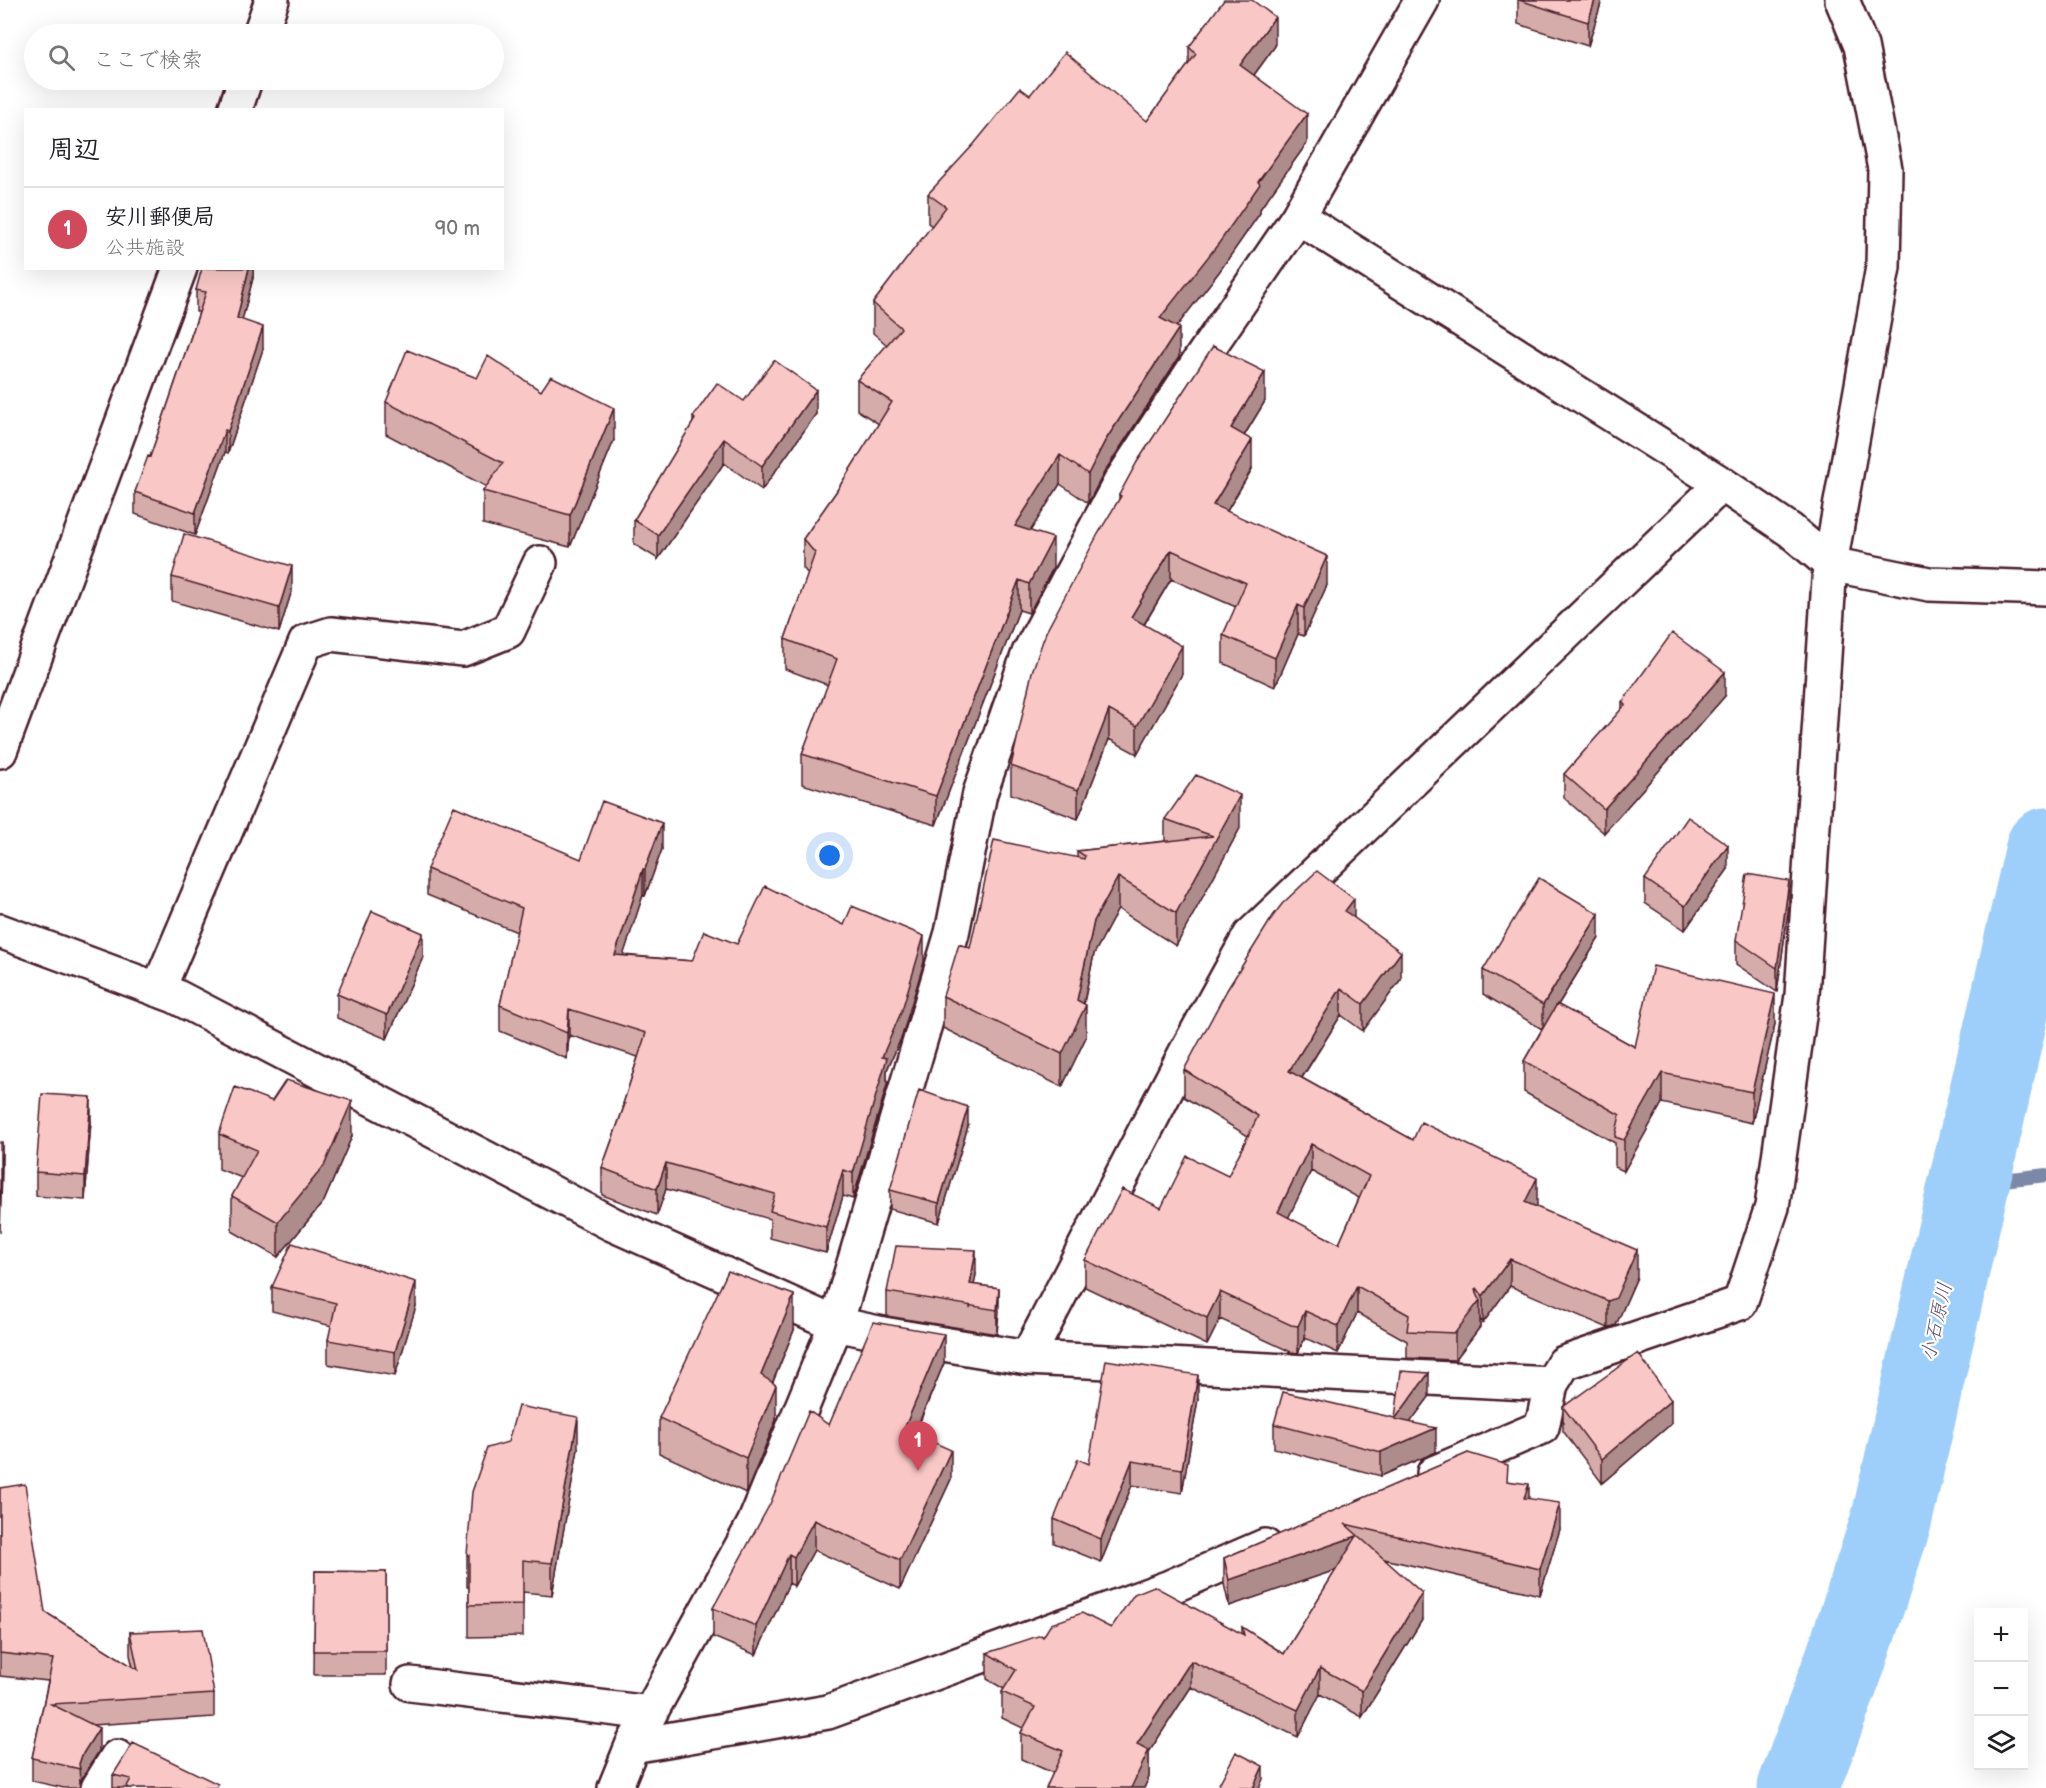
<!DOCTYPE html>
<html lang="ja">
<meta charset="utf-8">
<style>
:root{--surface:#fff;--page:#f6f6f6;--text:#202124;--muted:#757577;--line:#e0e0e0;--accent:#d1495b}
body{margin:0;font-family:"Balsamiq Sans","Klee One",sans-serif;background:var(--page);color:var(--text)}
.controls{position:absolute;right:18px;bottom:18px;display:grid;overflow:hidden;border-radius:0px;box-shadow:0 6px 24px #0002}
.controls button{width:54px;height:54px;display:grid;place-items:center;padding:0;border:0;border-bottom:2px solid var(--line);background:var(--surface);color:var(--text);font:30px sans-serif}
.you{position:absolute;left:830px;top:856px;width:21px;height:21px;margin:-15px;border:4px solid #fff;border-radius:50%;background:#1a73e8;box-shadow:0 0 0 9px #1a73e833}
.badge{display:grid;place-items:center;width:39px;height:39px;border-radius:50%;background:var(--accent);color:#fff;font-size:20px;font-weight:700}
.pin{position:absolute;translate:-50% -50px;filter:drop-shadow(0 2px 3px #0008)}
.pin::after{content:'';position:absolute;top:32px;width:21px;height:18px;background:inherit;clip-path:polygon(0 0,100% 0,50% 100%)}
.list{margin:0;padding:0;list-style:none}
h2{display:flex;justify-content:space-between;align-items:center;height:78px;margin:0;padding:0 24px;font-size:26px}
h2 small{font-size:20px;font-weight:400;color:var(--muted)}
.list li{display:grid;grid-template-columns:39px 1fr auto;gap:18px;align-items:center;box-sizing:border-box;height:84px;padding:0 24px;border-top:2px solid var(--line)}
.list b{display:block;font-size:22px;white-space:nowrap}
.list p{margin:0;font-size:20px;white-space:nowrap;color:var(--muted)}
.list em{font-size:20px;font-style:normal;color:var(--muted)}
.icon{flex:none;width:33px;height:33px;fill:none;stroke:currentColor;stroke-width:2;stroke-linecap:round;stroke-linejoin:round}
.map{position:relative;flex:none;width:2046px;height:1788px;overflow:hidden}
.search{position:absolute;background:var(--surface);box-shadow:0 6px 24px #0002;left:24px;top:24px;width:480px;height:66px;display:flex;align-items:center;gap:15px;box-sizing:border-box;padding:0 21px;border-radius:33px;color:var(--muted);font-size:22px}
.panel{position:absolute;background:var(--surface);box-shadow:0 6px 24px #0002;left:24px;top:108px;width:480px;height:162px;border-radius:0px}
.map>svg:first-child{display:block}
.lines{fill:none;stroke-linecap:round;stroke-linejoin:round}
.stream{stroke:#7c88a7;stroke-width:14}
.river{stroke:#9ecefa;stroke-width:81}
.minor-casing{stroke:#4a1f2b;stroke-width:38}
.minor{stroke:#fff;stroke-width:33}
.wall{fill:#d6acaa;stroke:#4a1f2b;stroke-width:1.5;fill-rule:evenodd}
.shaded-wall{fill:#ae8c8b;stroke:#4a1f2b;stroke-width:1.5}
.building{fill:#f9c8c6;stroke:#4a1f2b;stroke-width:1.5;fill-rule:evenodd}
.labels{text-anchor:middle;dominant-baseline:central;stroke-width:4.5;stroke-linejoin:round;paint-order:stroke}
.water-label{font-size:20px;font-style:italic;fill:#635469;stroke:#fff}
</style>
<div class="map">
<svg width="2046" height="1788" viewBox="0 0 2046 1788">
<rect width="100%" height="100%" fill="#fff"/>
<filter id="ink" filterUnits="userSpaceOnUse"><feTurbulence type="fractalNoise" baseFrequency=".0167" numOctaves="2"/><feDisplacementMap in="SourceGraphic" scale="12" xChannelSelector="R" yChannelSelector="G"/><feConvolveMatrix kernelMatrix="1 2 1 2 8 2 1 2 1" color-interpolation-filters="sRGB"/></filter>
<g filter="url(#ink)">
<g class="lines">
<!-- stream -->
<path class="stream" d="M1969 1184 2046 1175"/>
<!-- river -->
<path class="river" d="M1798 1788 1845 1662 1891 1522 2046 848"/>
<!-- minor casing -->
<g class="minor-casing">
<path id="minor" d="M260 34 272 0
M235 110 245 80
M1298 217 1722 484 1790 530 1830 564 1929 584 2046 588
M0 751 180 268
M0 931 175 996 612 1224 836 1324 883 1334 1027 1358 1551 1384
M158 990 306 642 331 634 463 649 508 631 540 563
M1027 1358 1185 1054 1250 936 1722 484
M1434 1473 1542 1427 1551 1384 1564 1363 1740 1303 1772 1207 1802 995 1830 564 1883 267 1885 169 1861 46 1842 0
M410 1684 650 1713
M632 1746 828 1712 1170 1587 1265 1546
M98 1788 117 1757
M615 1788 632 1746 754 1524 836 1324 952 933 980 793 1029 653 1121 481 1198 363 1298 217 1422 0"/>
</g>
<!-- minor -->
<use href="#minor" class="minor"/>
</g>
<!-- wall -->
<path class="wall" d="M1518 0H1602L1588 46 1518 24Z
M1275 46 1254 75 1307 143 1260 209V213L1219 272 1176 326 1179 357 1105 471 1088 503 1060 484 1030 531 1053 568 1029 613 1019 610 936 825 802 784V754L828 685 785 669V639L808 574 803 568V539L836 492 879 424 857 410V380L887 345 873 333V303L932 226 928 223V194L1030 95 1147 121 1189 64V47Z
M253 268V278L242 320 263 349 228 453 225 452 195 535 135 514V492L150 457 199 312H196V290Z
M744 401 816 414 762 490 724 463 658 559 634 544V520L693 423V417Z
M1265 401 1244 436 1252 469 1227 511 1327 585 1304 636 1298 634 1275 687 1223 663V635L1236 607 1171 579 1144 625 1182 674 1137 754 1109 739 1078 819 1011 794V766L1119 500V495Z
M386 402 614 440 570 547 483 524V491L487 487 386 434Z
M172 577 292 590 279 632 172 601Z
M1725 696 1604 833 1564 798V774L1622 709V702Z
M1165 819 1240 828 1176 946 1118 909 1094 954 1084 1003 1086 1037 1062 1087 943 1028V996L970 948 1077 858V851L1165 841Z
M662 849 645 896 643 895 623 955 692 961 737 944 844 925 924 962 902 1036 887 1070V1085L853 1199 843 1196 826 1253 770 1238V1219L666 1189 657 1215 602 1195V1168L623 1109V1104L638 1057 569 1035 567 1059 500 1031V1005L517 932 427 895V869L581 859Z
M1728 869 1685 930 1645 903V879Z
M1789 905 1777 992 1736 964V940Z
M1354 918 1401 979 1363 1031 1341 1015 1302 1078 1413 1140 1537 1205 1536 1207 1637 1277 1616 1325 1608 1328 1510 1286 1483 1323 1480 1319V1327L1455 1360 1407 1358V1341L1357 1313 1338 1353 1305 1338 1298 1353 1291 1352 1220 1319 1207 1345 1085 1287V1260L1161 1208 1228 1176 1248 1136 1184 1097V1070ZM1311 1171 1359 1198 1339 1244 1288 1218Z
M1599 938 1558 1005 1635 1047 1775 1024 1752 1123 1662 1103 1624 1171 1615 1167V1143L1524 1092V1061L1542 1029 1483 994V970Z
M423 957 387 1039 337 1018V994Z
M91 1121 85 1200 36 1196V1172Z
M968 1126 939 1223 890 1209V1190Z
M219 1134 352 1136 324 1201 278 1257 232 1231V1196L242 1178 219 1169Z
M976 1274 974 1285 999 1288 997 1334 887 1316V1292Z
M272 1287 416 1306 395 1376 328 1364V1340L332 1326 272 1311Z
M794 1330 773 1382 776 1420 746 1493 659 1453V1418Z
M944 1363 915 1434 951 1479 900 1589 814 1550 794 1586 789 1583 756 1655 713 1637V1608L829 1425Z
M1429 1397 1410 1422 1436 1452 1381 1476 1274 1448V1424L1395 1418Z
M1198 1399 1182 1493 1132 1485 1101 1562 1054 1543V1519L1089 1464Z
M1563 1407 1671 1424 1602 1483 1563 1431Z
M578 1449 552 1595 523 1592V1636L469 1637V1587H467V1555Z
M1468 1453 1508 1482 1529 1499 1560 1529 1540 1595 1384 1559 1422 1620 1362 1717 1320 1694 1298 1737 1191 1687 1149 1752V1777L1144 1788H1046L1053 1773 1021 1759V1733L1023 1728 1002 1718V1692L1004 1689 987 1679V1653L1043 1637 1111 1628 1242 1634V1627L1284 1654 1336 1570 1229 1606 1224 1584V1558Z
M0 1488 45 1612 133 1667 130 1655V1632L214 1694V1717L92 1725 99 1751 82 1778 80 1788H64L32 1781V1758L48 1681 0 1676Z
M315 1571 386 1572V1675H314Z
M113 1775 218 1788H113Z"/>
<!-- shaded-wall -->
<path class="shaded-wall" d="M1595 0H1602L1588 46V22Z
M1275 17V46L1240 94V65Z
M1307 114V143L1260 209V213L1219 272 1160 348V318Z
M249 268H253V278L237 340V318Z
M263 327V349L228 453V431Z
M1179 328V357L1105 471 1088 503V474L1105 441Z
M1265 372V401L1231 457V428Z
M816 390V414L762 490V466Z
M614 408V440L570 547V515Z
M225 430V452L195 535V513Z
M724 439V463L658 559V535Z
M1252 440V469L1213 534V505Z
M1060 455V484L1015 555V526Z
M1053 538V568L1029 613V584Z
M1171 550V579L1131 646V617Z
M1327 556V585L1304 636V608Z
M292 566V590L279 632V608Z
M1019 580V610L936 825V796Z
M1298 605V634L1275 687V658Z
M1182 646V674L1137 754V726Z
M1725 672V696L1604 833V809Z
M1109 710V739L1078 819V790Z
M1240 795V828L1176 946V913Z
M662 823V849L645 896V869Z
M1728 845V869L1685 930V906Z
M643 869V895L615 981V955Z
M1118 877V909L1094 954 1081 1015 1086 1005V1037L1062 1087V1054L1077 1000 1094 921Z
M1789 881V905L1777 992V968Z
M1354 899V926L1345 911Z
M1599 914V938L1543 1029V1005Z
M423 933V957L387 1039V1015Z
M924 936V962L902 1036 887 1070V1085L853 1199V1173L882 1057Z
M1401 952V979L1363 1031V1004Z
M1341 988V1015L1289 1098V1071Z
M1775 994V1024L1752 1123V1092Z
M569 1009V1035L567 1059V1033Z
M1662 1073V1103L1624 1171V1140Z
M91 1097V1121L85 1200V1176Z
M352 1101V1136L324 1201 278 1257V1222Z
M968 1107V1126L939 1223V1203Z
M2 1142V1172L0 1233V1203Z
M1311 1144V1171L1278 1239V1212Z
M666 1163V1189L657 1215V1189Z
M843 1170V1196L826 1253V1227Z
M1537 1178V1205L1525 1229V1202Z
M976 1250V1274L970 1308V1284Z
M1637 1250V1277L1616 1325 1608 1328V1301Z
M1510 1259V1286L1483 1323V1296Z
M416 1282V1306L395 1376V1352Z
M1357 1286V1313L1338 1353V1326Z
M999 1288V1312L997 1334V1310Z
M1477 1288V1304L1480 1300V1327L1455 1360V1333L1475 1289Z
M1220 1292V1319L1207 1345V1318Z
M794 1295V1330L761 1410V1375Z
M1305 1311V1338L1298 1353V1326Z
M944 1334V1363L904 1458V1429Z
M1429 1373V1397L1395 1443V1419Z
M1198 1375V1399L1182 1493V1469Z
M776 1385V1420L746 1493V1458Z
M1671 1400V1424L1602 1483V1459Z
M578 1417V1449L552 1595V1563Z
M1436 1428V1452L1381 1476V1452Z
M951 1450V1479L900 1589V1560Z
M1132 1461V1485L1101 1562V1539Z
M1529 1484V1510L1524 1498Z
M1560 1503V1529L1540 1595V1569Z
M814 1520V1550L794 1586V1557Z
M1357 1536V1563L1229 1606V1580Z
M789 1554V1583L756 1655V1626Z
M1422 1593V1620L1362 1717V1691Z
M1191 1661V1687L1149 1752V1777L1144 1788H1131L1137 1744Z
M1320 1668V1694L1298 1737V1710Z
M99 1728V1751L82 1778 80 1784 79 1764 82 1755Z
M1263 1766V1779L1259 1788H1253Z"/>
<!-- building -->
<path class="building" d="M1224 0H1252L1275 17 1240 65 1307 114 1258 182 1260 184 1219 243 1160 318 1179 328 1105 441 1088 474 1060 455 1015 526 1053 538 1029 584 1019 580 936 796 802 754 837 659 785 639 815 553 803 539 836 492 892 402 857 380 901 328 873 303 946 207 928 194 974 144 1020 88 1030 95 1065 52 1147 121 1196 54 1189 47Z
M1519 0H1595L1588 22Z
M202 268H249L237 318 263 327 228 431 225 430 195 513 135 492 148 456 150 457 206 292 196 290Z
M1213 346 1265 372 1231 428 1252 440 1213 505 1327 556 1304 608 1298 605 1275 658 1223 635 1246 583 1171 550 1131 617 1182 646 1137 726 1109 710 1078 790 1011 766 1032 672 1046 632 1098 534 1121 496 1119 495 1137 462Z
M407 350 477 378 488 356 541 391 551 376 614 408 570 515 483 491 503 463 386 402Z
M774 360 816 390 762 466 724 439 658 535 634 520 695 419 693 417 717 383 744 401Z
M184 534 292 566 279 608 172 577Z
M1672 633 1725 672 1604 809 1564 774 1625 705 1622 702Z
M1196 775 1240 795 1176 913 1118 877 1094 921 1077 1000 1086 1005 1062 1054 943 996 959 944 970 948 994 840 1084 859 1085 856 1077 851 1213 836 1165 819Z
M602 801 662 823 645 869H643L615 955 692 961 704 931 737 944 765 886 844 925 852 906 924 936 902 1010 882 1057 887 1058 853 1173 843 1170 826 1227 770 1211 775 1194 666 1163 657 1189 602 1168 625 1104H623L646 1033 569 1009 567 1033 500 1005 522 908 427 869 454 806 581 859Z
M1688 817 1728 845 1685 906 1645 879Z
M1317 871 1354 899 1345 911 1401 952 1363 1004 1341 988 1289 1071 1413 1140 1421 1122 1537 1178 1525 1202 1637 1250 1616 1298 1608 1301 1510 1259 1483 1296 1477 1288 1475 1289 1480 1300 1455 1333 1407 1331 1409 1315 1357 1286 1338 1326 1305 1311 1298 1326 1291 1325 1220 1292 1207 1318 1085 1260 1122 1189 1161 1208 1187 1156 1228 1176 1258 1116 1184 1070 1227 990 1273 916 1282 904ZM1311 1144 1369 1176 1339 1244 1278 1212Z
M1747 874 1789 881 1777 968 1736 940Z
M1539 878 1599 914 1543 1005 1483 970Z
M372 911 423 933 387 1015 337 994Z
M1653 966 1775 994 1752 1092 1662 1073 1624 1140 1615 1137 1620 1115 1524 1061 1557 1004 1635 1047Z
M286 1080 352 1101 324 1166 278 1222 232 1196 257 1150 219 1134 235 1087 272 1101Z
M919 1090 968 1107 939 1203 890 1190Z
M42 1094 91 1097 85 1176 36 1172Z
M0 1142H2L0 1203Z
M292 1243 416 1282 395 1352 328 1340 336 1303 272 1287Z
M896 1246 976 1250 970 1284 999 1288 997 1310 887 1292Z
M728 1271 794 1295 761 1375 776 1385 746 1458 659 1418Z
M873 1322 944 1334 904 1429 951 1450 900 1560 814 1520 794 1557 789 1554 756 1626 713 1608 770 1504 809 1411 829 1425Z
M1638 1353 1671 1400 1602 1459 1563 1407Z
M1106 1360 1198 1375 1182 1469 1132 1461 1101 1539 1054 1519 1078 1459 1089 1464Z
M1401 1371 1429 1373 1395 1419 1436 1428 1381 1452 1274 1424 1283 1392 1395 1418Z
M518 1406 578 1417 552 1563 523 1560V1604L469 1605V1555H467L472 1492 487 1448 508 1442Z
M1468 1453 1508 1465 1507 1481 1529 1484 1524 1498 1560 1503 1540 1569 1345 1524 1422 1593 1362 1691 1320 1668 1298 1710 1191 1661 1137 1744 1149 1750 1131 1788H1046L1063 1751 1021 1733 1035 1707 1002 1692 1016 1670 987 1653 1041 1635 1043 1637 1051 1624 1082 1613 1111 1628 1134 1594 1154 1586 1244 1635 1242 1627 1284 1654 1357 1536 1229 1580 1224 1558Z
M25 1484 45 1612 138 1670 130 1632 203 1629 214 1694 51 1704 99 1728 82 1755 79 1764 80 1769 32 1758 53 1659 0 1653V1488Z
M315 1571 386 1572V1651H314Z
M133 1743 218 1784 216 1788H126L131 1779 113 1775Z
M1236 1752 1263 1766 1253 1788H1217Z"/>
</g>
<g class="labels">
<!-- water labels -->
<g class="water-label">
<text transform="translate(1937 1322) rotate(-77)">小石原川</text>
</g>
</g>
</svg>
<div class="controls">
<button>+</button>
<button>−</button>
<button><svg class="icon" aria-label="layers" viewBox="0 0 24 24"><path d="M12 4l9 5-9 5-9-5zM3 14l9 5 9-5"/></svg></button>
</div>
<div class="you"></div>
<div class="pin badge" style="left:918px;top:1471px">1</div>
<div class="search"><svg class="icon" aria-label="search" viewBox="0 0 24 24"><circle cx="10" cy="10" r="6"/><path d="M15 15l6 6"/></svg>ここで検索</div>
<section class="panel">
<h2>周辺<small></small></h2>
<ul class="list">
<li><span class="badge">1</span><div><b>安川郵便局</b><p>公共施設</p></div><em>90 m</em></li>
</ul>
</section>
</div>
